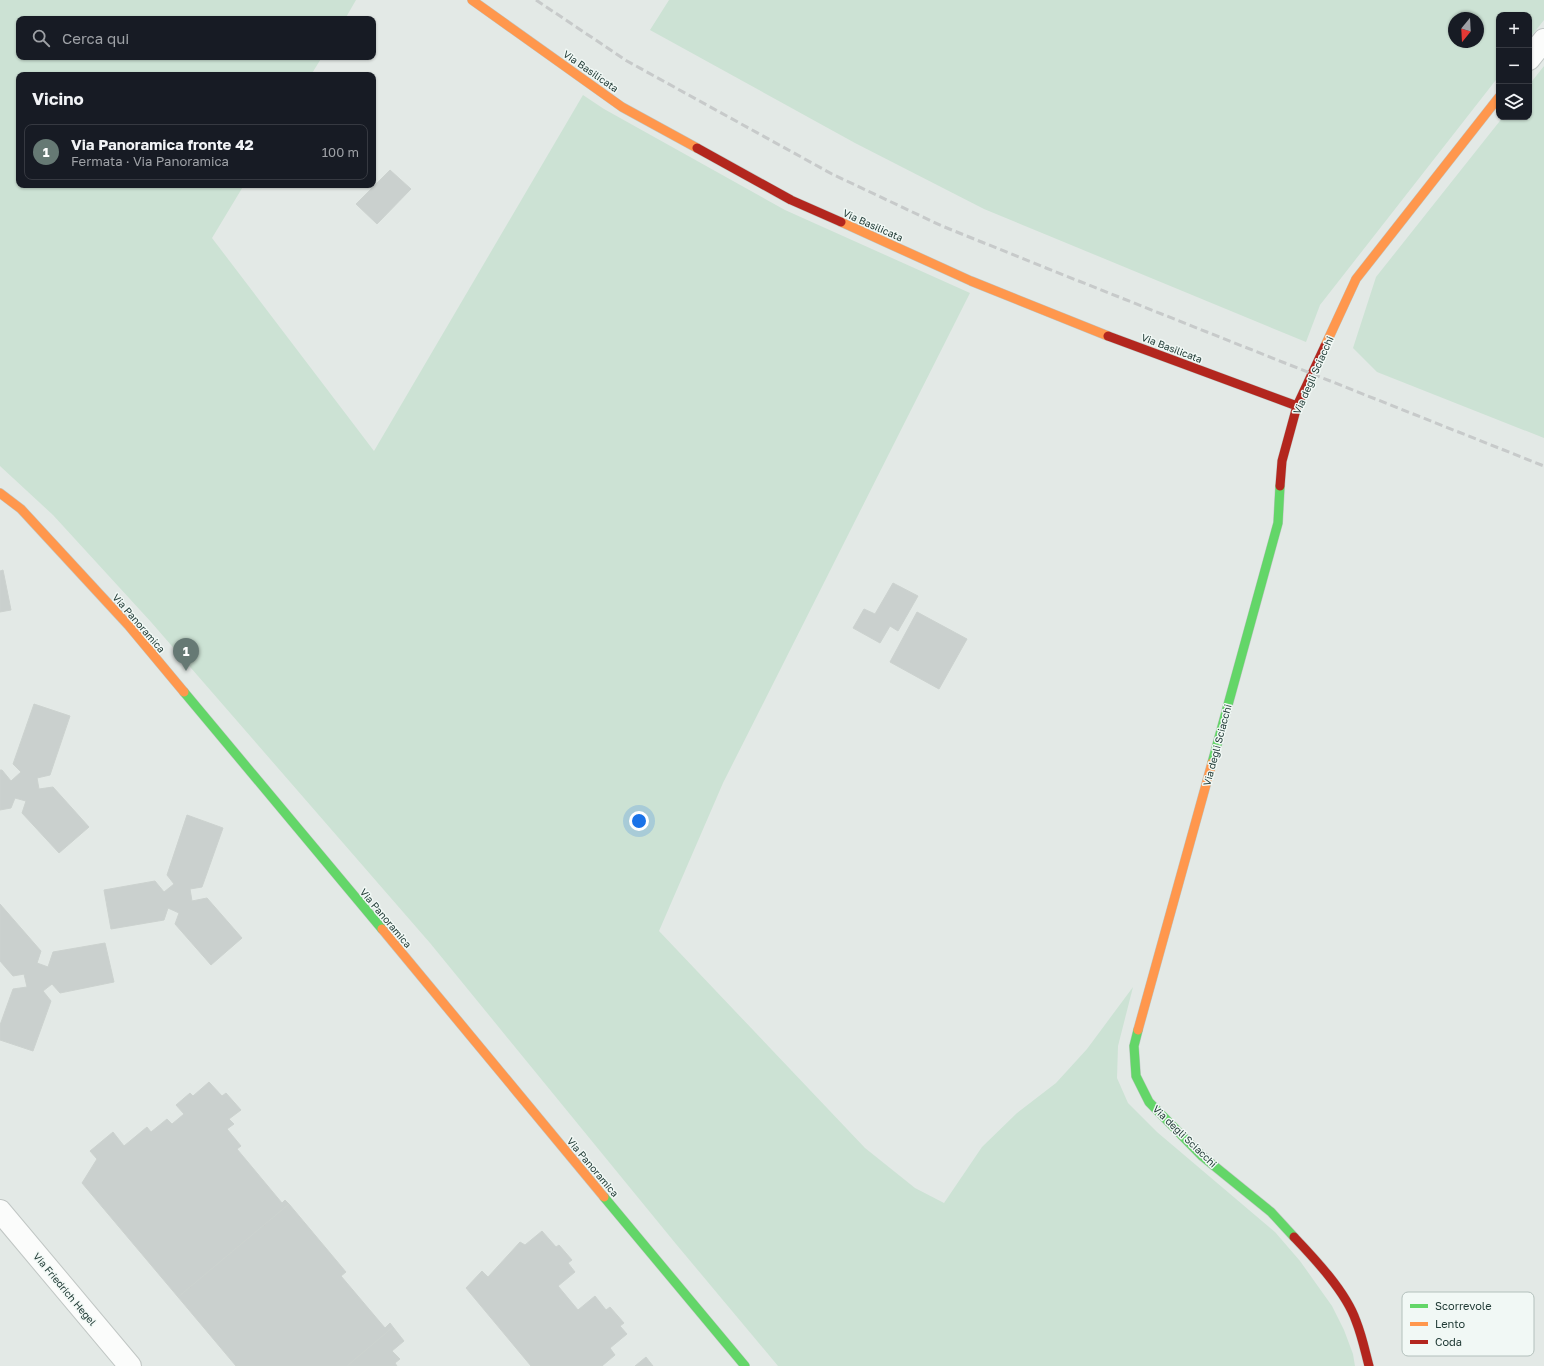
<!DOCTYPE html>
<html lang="it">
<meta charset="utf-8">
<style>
:root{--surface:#171b24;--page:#20242c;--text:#f1f3f6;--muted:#9ea1a6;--line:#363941;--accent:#667974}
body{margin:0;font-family:"Golos Text",sans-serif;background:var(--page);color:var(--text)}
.controls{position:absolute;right:12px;top:12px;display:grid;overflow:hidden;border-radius:8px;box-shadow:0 1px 3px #0004}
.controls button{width:36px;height:36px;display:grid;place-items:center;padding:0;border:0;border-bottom:1px solid var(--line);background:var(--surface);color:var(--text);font:20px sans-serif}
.compass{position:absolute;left:1448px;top:12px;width:36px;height:36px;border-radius:50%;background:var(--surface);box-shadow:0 1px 3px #0004;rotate:198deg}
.you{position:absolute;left:639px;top:821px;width:14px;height:14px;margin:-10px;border:3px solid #fff;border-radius:50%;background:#1a73e8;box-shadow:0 0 0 6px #1a73e833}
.badge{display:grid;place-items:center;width:26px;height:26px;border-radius:50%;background:var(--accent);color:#fff;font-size:13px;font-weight:700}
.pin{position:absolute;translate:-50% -33px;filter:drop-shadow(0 1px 2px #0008)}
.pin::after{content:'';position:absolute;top:21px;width:14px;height:12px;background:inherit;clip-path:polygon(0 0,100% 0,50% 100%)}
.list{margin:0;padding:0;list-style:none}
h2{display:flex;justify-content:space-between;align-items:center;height:52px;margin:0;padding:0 16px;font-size:17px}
h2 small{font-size:13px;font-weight:400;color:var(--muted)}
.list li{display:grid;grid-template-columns:26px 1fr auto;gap:12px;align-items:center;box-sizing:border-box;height:56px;margin:0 8px 8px;padding:0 8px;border:1px solid var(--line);border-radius:8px}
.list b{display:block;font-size:15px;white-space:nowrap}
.list p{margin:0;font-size:13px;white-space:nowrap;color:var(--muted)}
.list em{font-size:13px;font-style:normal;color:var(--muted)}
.icon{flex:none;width:22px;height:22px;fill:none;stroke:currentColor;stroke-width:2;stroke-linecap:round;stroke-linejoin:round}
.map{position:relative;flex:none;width:1544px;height:1366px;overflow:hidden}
.search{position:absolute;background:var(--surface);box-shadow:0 1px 3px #0004;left:16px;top:16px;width:360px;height:44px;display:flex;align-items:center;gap:10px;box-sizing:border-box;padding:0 14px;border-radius:8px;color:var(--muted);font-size:15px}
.panel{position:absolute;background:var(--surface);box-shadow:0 1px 3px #0004;left:16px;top:72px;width:360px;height:116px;border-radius:8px}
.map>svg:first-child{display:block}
.green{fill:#cce2d4;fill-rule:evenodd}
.building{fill:#cad0ce;stroke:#ccd2cf}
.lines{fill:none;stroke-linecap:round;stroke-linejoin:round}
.street-casing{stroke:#c0c6c4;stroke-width:24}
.fast-casing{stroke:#bfc7c4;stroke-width:10}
.slow-casing{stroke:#bfc7c4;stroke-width:10}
.jam-casing{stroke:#bfc7c4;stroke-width:10}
.street{stroke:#fbfcfb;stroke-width:22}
.fast{stroke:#63d668;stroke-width:9}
.slow{stroke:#ff974d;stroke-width:9}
.jam{stroke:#b3261e;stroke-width:9}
.rail{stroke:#c7caca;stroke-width:3;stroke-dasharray:8 4;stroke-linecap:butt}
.labels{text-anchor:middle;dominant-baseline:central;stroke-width:3;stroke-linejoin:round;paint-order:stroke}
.street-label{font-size:10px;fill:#223c37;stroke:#f1f8f5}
.key{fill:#f1f8f5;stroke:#b3c0bc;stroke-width:1}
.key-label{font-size:11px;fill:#223c37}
</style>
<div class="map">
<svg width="1544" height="1366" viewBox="0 0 1544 1366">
<rect width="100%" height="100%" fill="#e3e9e6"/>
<!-- green -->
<path class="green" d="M0 0H356L345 19H19V57H322L311 75H19V185H244L212 238 374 451 583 95 604 109 785 210 970 293 723 783 659 931 865 1148 915 1188 944 1203 982 1147 1017 1113 1056 1083 1087 1049 1133 987 1118 1046 1117 1078 1128 1103 1157 1132 1275 1232 1300 1261 1332 1306 1344 1330 1353 1354 1355 1366H778L676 1244 430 943 151 622 53 515 0 466Z
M669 0H1544V20L1529 39V15H1499V76L1320 305 1306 342 984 209 855 143 650 30ZM1454 18H1478V42H1454Z
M1544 66V438L1377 372 1353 348 1376 277 1503 117H1529V85Z"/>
<!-- building -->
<path class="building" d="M390 170 411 189 377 224 356 204Z
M3 570 11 610 0 612V571Z
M893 583 918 596 898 631 890 626 880 643 853 628 864 609 875 614Z
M917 612 967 639 939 689 890 662Z
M34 704 70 716 50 775 37 778 39 789 53 787 89 827 59 853 22 813 26 801 15 798 11 808 0 810V770H2L11 781 21 772 13 764Z
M187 815 223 828 202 887 190 889 192 901 207 898 242 938 211 965 175 924 179 913 168 908 164 920 111 929 104 890 155 881 164 892 174 884 167 875Z
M0 904 41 951 37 963 48 967 53 952 105 943 114 982 60 993 52 984 43 991 51 1001 33 1051 0 1040V1025L13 989 27 987 24 974 13 976 0 961Z
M209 1082 222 1096 226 1093 241 1110 229 1119 234 1124 227 1129 241 1146 237 1149 282 1203 285 1200 289 1204 178 1297 82 1183 97 1159 90 1151 113 1132 124 1146 147 1127 151 1132 167 1119 172 1124 184 1114 176 1105 190 1093 193 1096Z
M289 1204 346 1272 341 1276 385 1328 390 1323 393 1327 347 1366H236L178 1297Z
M542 1231 556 1247 559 1245 572 1260 568 1263 575 1272 558 1286 578 1310 595 1296 606 1310 610 1307 624 1323 620 1326 627 1334 610 1348 615 1355 602 1366H531L466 1288 482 1271 488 1277 520 1242 525 1245Z
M393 1327 404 1341 392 1351 400 1359 395 1363 397 1366H347Z
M646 1357 653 1366H635Z"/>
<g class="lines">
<!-- street casing -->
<g class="street-casing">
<path id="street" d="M1529 59 1544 40
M0 1211 130 1366"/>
</g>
<!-- fast casing -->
<g class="fast-casing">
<path id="fast" d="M184 692 382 929
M1212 763 1278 523 1280 486
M1138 1030 1134 1046 1136 1076 1149 1102 1202 1156 1271 1212 1294 1237
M604 1197 745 1366"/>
</g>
<!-- slow casing -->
<g class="slow-casing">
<path id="slow" d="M472 0 622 107 697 148
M841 222 971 281 1108 336
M1325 346 1356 279 1499 97
M0 493 21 509 129 626 184 692
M382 929 604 1197
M1138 1030 1212 763"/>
</g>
<!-- jam casing -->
<g class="jam-casing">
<path id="jam" d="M697 148 791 200 841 222
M1108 336 1297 406
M1280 486 1282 461 1297 406 1325 346
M1294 1237C1315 1259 1346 1292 1356 1321 1362 1336 1365 1351 1369 1366"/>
</g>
<!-- street -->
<use href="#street" class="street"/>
<!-- fast -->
<use href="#fast" class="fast"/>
<!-- slow -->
<use href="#slow" class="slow"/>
<!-- jam -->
<use href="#jam" class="jam"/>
<!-- rail -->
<path class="rail" d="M536 0 627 61 832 174 942 226 1046 268 1544 466"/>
</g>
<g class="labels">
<!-- street labels -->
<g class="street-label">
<text transform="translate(591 71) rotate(35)">Via Basilicata</text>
<text transform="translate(873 225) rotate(24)">Via Basilicata</text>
<text transform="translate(1172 348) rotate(21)">Via Basilicata</text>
<text transform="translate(1313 375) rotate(-66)">Via degli Sciacchi</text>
<text transform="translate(139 623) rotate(49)">Via Panoramica</text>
<text transform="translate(1217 745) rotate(-75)">Via degli Sciacchi</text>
<text transform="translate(386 918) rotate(50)">Via Panoramica</text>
<text transform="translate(1185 1136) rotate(44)">Via degli Sciacchi</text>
<text transform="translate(593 1167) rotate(50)">Via Panoramica</text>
<text transform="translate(65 1289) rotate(50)">Via Friedrich Hegel</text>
</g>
</g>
<!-- legend -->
<rect x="1402" y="1292" width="132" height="64" rx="6" class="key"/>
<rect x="1410" y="1304" width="18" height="4" fill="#63d668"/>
<rect x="1410" y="1322" width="18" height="4" fill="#ff974d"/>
<rect x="1410" y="1340" width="18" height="4" fill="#b3261e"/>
<g class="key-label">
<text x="1435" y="1310">Scorrevole</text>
<text x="1435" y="1328">Lento</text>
<text x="1435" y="1346">Coda</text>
</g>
</svg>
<div class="controls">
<button>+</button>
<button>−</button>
<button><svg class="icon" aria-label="layers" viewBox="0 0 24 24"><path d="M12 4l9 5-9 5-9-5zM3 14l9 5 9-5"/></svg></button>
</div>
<svg class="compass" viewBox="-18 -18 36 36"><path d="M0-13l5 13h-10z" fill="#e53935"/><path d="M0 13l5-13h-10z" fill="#9ea1a6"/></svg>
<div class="you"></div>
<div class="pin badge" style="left:186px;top:671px">1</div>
<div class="search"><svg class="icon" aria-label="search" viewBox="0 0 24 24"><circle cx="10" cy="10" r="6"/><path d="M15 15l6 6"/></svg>Cerca qui</div>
<section class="panel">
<h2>Vicino<small></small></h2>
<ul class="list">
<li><span class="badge">1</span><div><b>Via Panoramica fronte 42</b><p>Fermata · Via Panoramica</p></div><em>100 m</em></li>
</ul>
</section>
</div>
